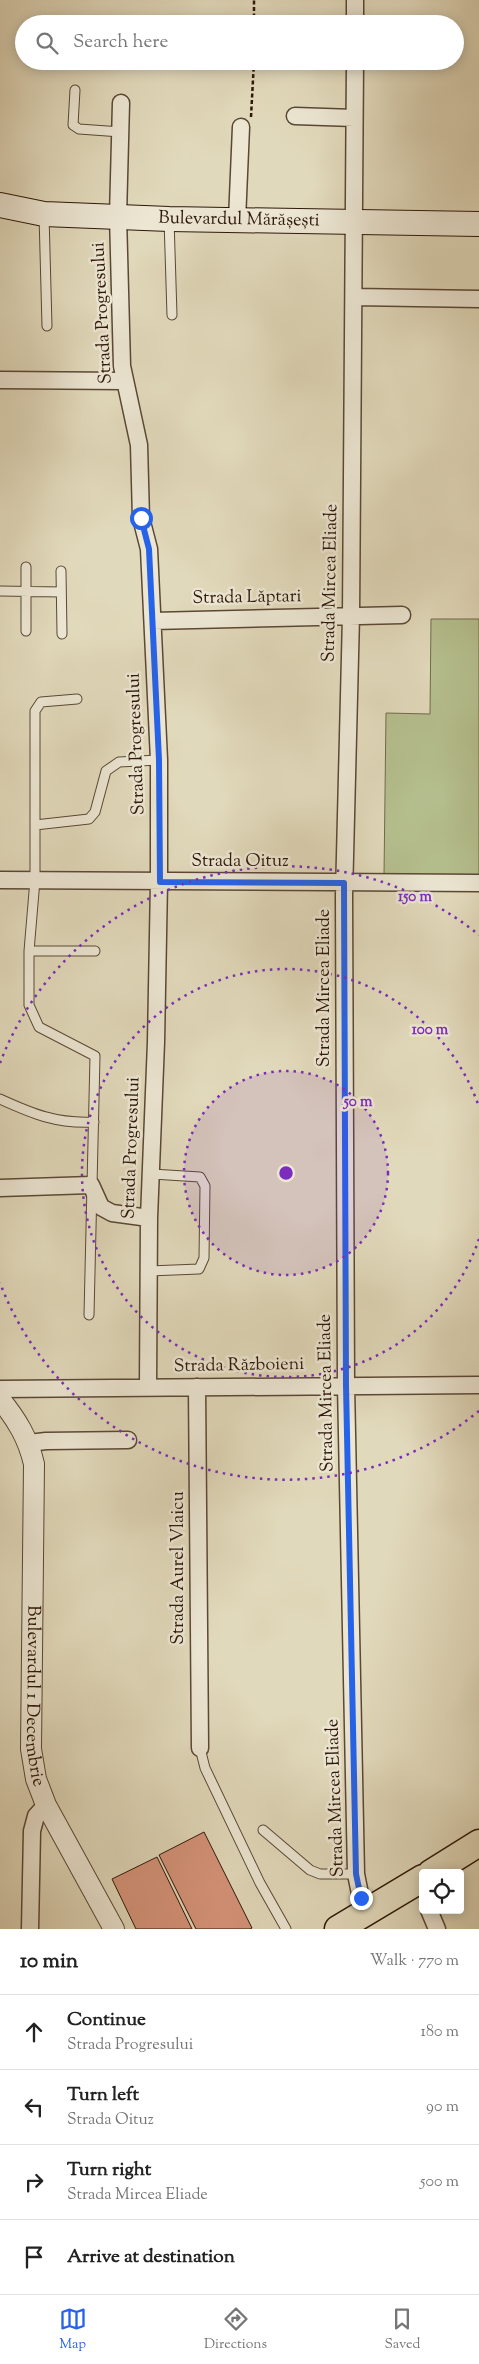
<!DOCTYPE html>
<meta charset="utf-8">
<style>
:root{--surface:#fff;--page:#f2f2f2;--text:#222;--muted:#767676;--line:#e0e0e0;--accent:#2563eb}
body{margin:0;font-family:"Sorts Mill Goudy",serif;background:var(--page);color:var(--text)}
.controls{position:absolute;right:15px;bottom:15px;display:grid;overflow:hidden;border-radius:5px;box-shadow:0 2px 12px #0003}
.controls button{width:45px;height:45px;display:grid;place-items:center;padding:0;border:0;border-bottom:1px solid var(--line);background:var(--surface);color:var(--text);font:25px sans-serif}
.stop{position:absolute;width:15px;height:15px;margin:-11px;border:4px solid #2563eb;border-radius:50%;background:#fff}
.stop.end{background:#2563eb;border-color:#fff;box-shadow:0 1px 5px #0008}
.list{margin:0;padding:0;list-style:none}
h2{display:flex;justify-content:space-between;align-items:center;height:65px;margin:0;padding:0 20px;font-size:21px}
h2 small{font-size:16px;font-weight:400;color:var(--muted)}
.list li{display:grid;grid-template-columns:32px 1fr auto;gap:15px;align-items:center;box-sizing:border-box;height:75px;padding:0 20px;border-top:1px solid var(--line)}
.list b{display:block;font-size:19px;white-space:nowrap}
.list p{margin:0;font-size:16px;white-space:nowrap;color:var(--muted)}
.list em{font-size:16px;font-style:normal;color:var(--muted)}
.icon{flex:none;width:28px;height:28px;fill:none;stroke:currentColor;stroke-width:2;stroke-linecap:round;stroke-linejoin:round}
.map{position:relative;flex:none;width:479px;height:1929px;overflow:hidden}
.search{position:absolute;background:var(--surface);box-shadow:0 2px 12px #0003;left:15px;right:15px;top:15px;height:55px;display:flex;align-items:center;gap:12px;box-sizing:border-box;padding:0 18px;border-radius:28px;color:var(--muted);font-size:19px}
.sheet{height:365px;background:var(--surface)}
nav{display:flex;justify-content:space-around;align-items:center;box-sizing:border-box;height:70px;border-top:1px solid var(--line);background:var(--surface);font-size:14px;color:var(--muted)}
nav a{display:grid;justify-items:center;gap:2px}
nav .on{color:var(--accent)}
.map>svg:first-child{display:block}
.green{fill:#b5bf8e;stroke:#716b4b}
.building{fill:#d59379;stroke:#2d1708}
.lines{fill:none;stroke-linecap:round;stroke-linejoin:round}
.service-casing{stroke:#5a4835;stroke-width:11}
.minor-casing{stroke:#5a4835;stroke-width:19}
.tertiary-casing{stroke:#5a4835;stroke-width:22}
.secondary-casing{stroke:#2d1708;stroke-width:26}
.primary-casing{stroke:#2d1708;stroke-width:29}
.path{stroke:#2d1708;stroke-width:2.5;stroke-dasharray:4 2.5;stroke-linecap:butt}
.service{stroke:#ece6d3;stroke-width:9}
.minor{stroke:#ece6d3;stroke-width:16}
.tertiary{stroke:#ece6d3;stroke-width:20}
.secondary{stroke:#ece6d3;stroke-width:24}
.primary{stroke:#e1d9bb;stroke-width:26}
.route{stroke:#2563eb;stroke-width:6}
.ring{fill:none;stroke:#7b2cbf;stroke-width:2.5;stroke-dasharray:2.5 5}
.labels{text-anchor:middle;dominant-baseline:central;stroke-width:5;stroke-linejoin:round;paint-order:stroke}
.street-label{font-size:18px;fill:#2d1708;stroke:#ece6d3}
.centre{fill:#7b2cbf;stroke:#ece6d3;stroke-width:2.5}
.ring-label{font-size:15px;text-anchor:middle;font-weight:bold;fill:#7b2cbf;stroke:#ece6d3;stroke-width:5;stroke-linejoin:round;paint-order:stroke}
</style>
<div class="map">
<svg width="479" height="1929" viewBox="0 0 479 1929">
<rect width="100%" height="100%" fill="#e1d9bb"/>
<filter id="stains"><feTurbulence type="fractalNoise" baseFrequency=".004" numOctaves="4"/><feColorMatrix values="0 0 0 0 .2 0 0 0 0 .09 0 0 0 0 .02 0 0 0 .5 -.17"/></filter>
<radialGradient id="worn" r=".72"><stop offset=".6" stop-color="#630" stop-opacity="0"/><stop offset="1" stop-color="#630" stop-opacity=".3"/></radialGradient>
<!-- green -->
<path class="green" d="M431 619H479V877L384 875 386 713 430 714Z"/>
<!-- building -->
<path class="building" d="M204 1832 252 1928 250 1929H196L159 1855Z
M157 1857 192 1929H136L112 1879Z"/>
<g class="lines">
<!-- service casing -->
<g class="service-casing">
<path id="service" d="M75 90 73 125 79 129 121 132
M44 215 47 326
M169 219 172 315
M26 567V631
M61 571 62 634
M0 591 61 592
M77 699 41 702 35 711V880L29 951V1005L39 1027 95 1056 89 1315
M35 825 89 819 95 812 106 771 119 762 159 760
M29 951H95
M0 1099C33 1114 57 1124 94 1122
M149 1271 199 1269 204 1258 205 1186 200 1177 152 1174
M200 1748 205 1768 260 1883 286 1929
M263 1830 310 1870 320 1874H356"/>
</g>
<!-- minor casing -->
<g class="minor-casing">
<path id="minor" d="M355 24V0
M355 61 351 616 344 896 346 1385 356 1874 364 1914
M121 103 118 216 122 366 139 445 141 518 149 549 159 760V882L156 1042 149 1218 148 1387
M295 116 354 118
M237 220 241 127
M355 297 479 299
M0 380 124 381
M153 621 402 615
M0 880 479 883
M0 1188 91 1185 101 1207 112 1213 149 1218
M197 1387 200 1748
M0 1389 479 1385
M29 1443 46 1441 128 1440
M429 1910 437 1929
M30 1929 32 1831 36 1816 46 1805"/>
</g>
<!-- tertiary casing -->
<g class="tertiary-casing">
<g id="tertiary">
<path id="s1" d="M0 1399C17 1420 28 1438 34 1464L31 1749 36 1779 46 1805 114 1929"/>
</g>
</g>
<!-- secondary casing -->
<g class="secondary-casing">
<g id="secondary">
<path id="s2" d="M0 205 44 214 169 219 479 224"/>
</g>
</g>
<!-- primary casing -->
<g class="primary-casing">
<path id="primary" d="M431 1873 479 1843
M338 1929 423 1878"/>
</g>
<!-- path -->
<path class="path" d="M254 24V0
M251 117 254 61"/>
<!-- service -->
<use href="#service" class="service"/>
<!-- minor -->
<use href="#minor" class="minor"/>
<!-- tertiary -->
<use href="#tertiary" class="tertiary"/>
<!-- secondary -->
<use href="#secondary" class="secondary"/>
<!-- primary -->
<use href="#primary" class="primary"/>
</g>
<g class="lines">
<!-- route -->
<path class="route" d="M141 518 149 549 159 760 160 882 344 883 346 1385 356 1874 361 1898"/>
</g>
<!-- distance rings -->
<circle cx="286" cy="1173" r="102" fill="#7b2cbf" fill-opacity=".12"/>
<g class="ring">
<circle cx="286" cy="1173" r="102"/>
<path d="M479 1239A204 204 0 1 1 479 1107"/>
<path d="M479 1411A306 306 0 0 1 0 1283M0 1063A306 306 0 0 1 479 935"/>
</g>
<g class="labels">
<!-- street labels -->
<g class="street-label">
<text stroke="none"><textPath href="#s2" startOffset="240">Bulevardul Mărășești</textPath></text>
<text transform="translate(103 313) rotate(-93)">Strada Progresului</text>
<text transform="translate(331 583) rotate(-89)">Strada Mircea Eliade</text>
<text transform="translate(247 598) rotate(-1)">Strada Lăptari</text>
<text transform="translate(137 744) rotate(-92)">Strada Progresului</text>
<text x="240" y="862">Strada Oituz</text>
<text transform="translate(325 988) rotate(-90)">Strada Mircea Eliade</text>
<text transform="translate(132 1148) rotate(-88)">Strada Progresului</text>
<text transform="translate(239 1366) rotate(-1)">Strada Războieni</text>
<text transform="translate(327 1393) rotate(-91)">Strada Mircea Eliade</text>
<text transform="translate(179 1568) rotate(-90)">Strada Aurel Vlaicu</text>
<text stroke="none"><textPath href="#s1" startOffset="306">Bulevardul 1 Decembrie</textPath></text>
<text transform="translate(336 1798) rotate(-92)">Strada Mircea Eliade</text>
</g>
</g>
<circle cx="286" cy="1173" r="8" class="centre"/>
<g class="ring-label">
<text x="415" y="901">150 m</text>
<text x="430" y="1034">100 m</text>
<text x="358" y="1106">50 m</text>
</g>
<rect width="100%" height="100%" filter="url(#stains)"/>
<rect width="100%" height="100%" fill="url(#worn)"/>
</svg>
<div class="controls">
<button><svg class="icon" aria-label="locate" viewBox="0 0 24 24"><circle cx="12" cy="12" r="6"/><path d="M12 2v4M12 18v4M2 12h4M18 12h4"/></svg></button>
</div>
<div class="stop" style="left:141px;top:518px"></div>
<div class="stop end" style="left:361px;top:1898px"></div>
<div class="search"><svg class="icon" aria-label="search" viewBox="0 0 24 24"><circle cx="10" cy="10" r="6"/><path d="M15 15l6 6"/></svg>Search here</div>
</div>
<section class="sheet">
<h2>10 min<small>Walk · 770 m</small></h2>
<ul class="list">
<li><svg class="icon" aria-label="ahead" viewBox="0 0 24 24"><path d="M12 20V5M6 11l6-6 6 6"/></svg><div><b>Continue</b><p>Strada Progresului</p></div><em>180 m</em></li>
<li><svg class="icon" aria-label="left" viewBox="0 0 24 24"><path d="M17 20v-9H6M10 6l-5 5 5 5"/></svg><div><b>Turn left</b><p>Strada Oituz</p></div><em>90 m</em></li>
<li><svg class="icon" aria-label="right" viewBox="0 0 24 24"><path d="M7 20v-9h11M14 6l5 5-5 5"/></svg><div><b>Turn right</b><p>Strada Mircea Eliade</p></div><em>500 m</em></li>
<li><svg class="icon" aria-label="arrive" viewBox="0 0 24 24"><path d="M6 21V4h12l-3 4 3 4H6"/></svg><div><b>Arrive at destination</b></div></li>
</ul>
</section>
<nav>
<a class="on"><svg class="icon" aria-label="map" viewBox="0 0 24 24"><path d="M3 6l6-2 6 2 6-2v14l-6 2-6-2-6 2zM9 4v14M15 6v14"/></svg>Map</a>
<a><svg class="icon" aria-label="directions" viewBox="0 0 24 24"><path d="M12 3l9 9-9 9-9-9zM9 14v-3h6M13 9l2 2-2 2"/></svg>Directions</a>
<a><svg class="icon" aria-label="saved" viewBox="0 0 24 24"><path d="M7 4h10v16l-5-4-5 4z"/></svg>Saved</a>
</nav>
